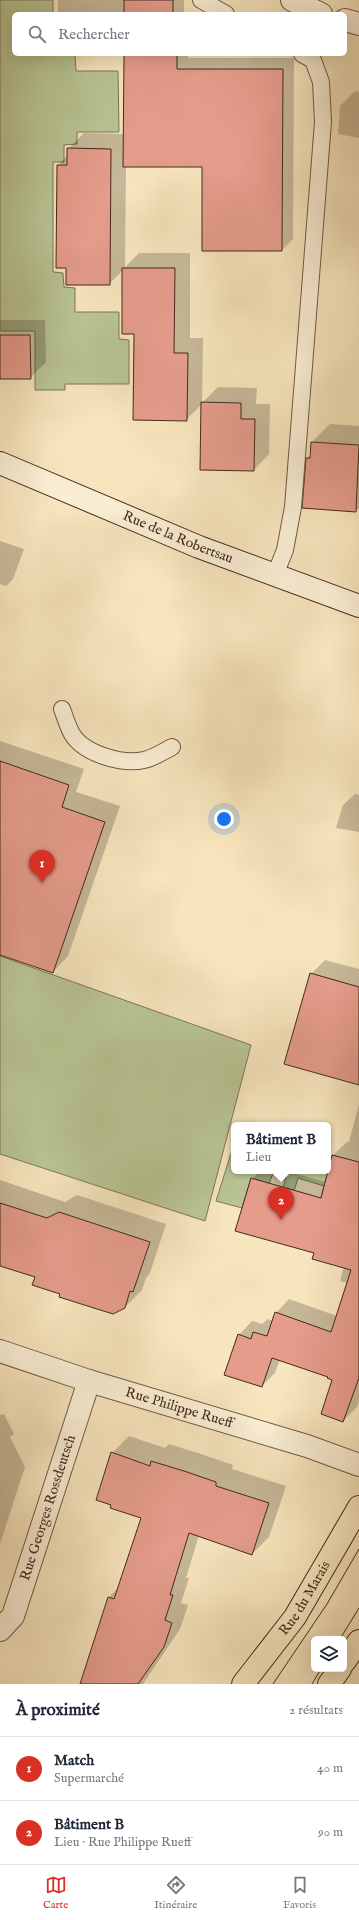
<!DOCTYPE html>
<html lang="fr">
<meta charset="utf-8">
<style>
:root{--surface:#fff;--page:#f2f2f3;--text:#1f2937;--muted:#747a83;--line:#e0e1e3;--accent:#d93025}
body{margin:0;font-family:"IM FELL English",serif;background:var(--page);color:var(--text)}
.controls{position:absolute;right:12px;bottom:12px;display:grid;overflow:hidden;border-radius:6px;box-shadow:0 4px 16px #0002}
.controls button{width:36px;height:36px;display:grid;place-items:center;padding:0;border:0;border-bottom:1px solid var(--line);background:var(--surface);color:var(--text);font:20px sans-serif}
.you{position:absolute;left:224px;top:819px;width:14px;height:14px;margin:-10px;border:3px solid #fff;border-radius:50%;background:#1a73e8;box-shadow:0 0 0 6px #1a73e833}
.badge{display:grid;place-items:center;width:26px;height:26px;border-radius:50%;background:var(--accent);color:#fff;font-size:13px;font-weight:700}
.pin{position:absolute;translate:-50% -33px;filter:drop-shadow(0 1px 2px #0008)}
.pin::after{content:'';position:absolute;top:21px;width:14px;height:12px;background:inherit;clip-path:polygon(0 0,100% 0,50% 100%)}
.popup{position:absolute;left:231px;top:1122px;width:100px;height:52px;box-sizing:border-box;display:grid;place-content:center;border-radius:6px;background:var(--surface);filter:drop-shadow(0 1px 3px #0005);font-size:13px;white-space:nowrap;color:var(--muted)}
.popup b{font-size:15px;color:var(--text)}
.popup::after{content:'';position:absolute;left:50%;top:100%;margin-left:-8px;border:8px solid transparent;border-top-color:var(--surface)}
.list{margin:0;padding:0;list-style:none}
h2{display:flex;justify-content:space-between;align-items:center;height:52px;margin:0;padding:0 16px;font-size:17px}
h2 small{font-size:13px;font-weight:400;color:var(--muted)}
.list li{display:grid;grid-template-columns:26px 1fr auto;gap:12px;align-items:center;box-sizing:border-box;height:64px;padding:0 16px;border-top:1px solid var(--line)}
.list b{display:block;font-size:15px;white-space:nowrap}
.list p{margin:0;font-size:13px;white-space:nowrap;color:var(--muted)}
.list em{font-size:13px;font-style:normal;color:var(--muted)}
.icon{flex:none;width:22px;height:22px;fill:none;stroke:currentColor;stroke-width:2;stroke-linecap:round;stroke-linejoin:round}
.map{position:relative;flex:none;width:359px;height:1684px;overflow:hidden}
.search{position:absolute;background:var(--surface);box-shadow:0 4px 16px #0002;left:12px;right:12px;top:12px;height:44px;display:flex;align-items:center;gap:10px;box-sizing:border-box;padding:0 14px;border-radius:6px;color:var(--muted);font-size:15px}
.sheet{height:180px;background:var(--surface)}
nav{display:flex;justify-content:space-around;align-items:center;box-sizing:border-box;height:56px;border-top:1px solid var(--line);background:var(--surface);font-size:11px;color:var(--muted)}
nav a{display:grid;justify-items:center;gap:2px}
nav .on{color:var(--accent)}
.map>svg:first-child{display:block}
.green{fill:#b9c594;stroke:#7e7758}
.shadow{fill:#0003}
.building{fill:#e59c8b;stroke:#44291d}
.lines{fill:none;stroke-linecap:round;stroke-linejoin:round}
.service-casing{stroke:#715845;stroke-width:18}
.minor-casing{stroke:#715845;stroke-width:24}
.secondary-casing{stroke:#44291d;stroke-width:24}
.primary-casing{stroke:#44291d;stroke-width:24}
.service{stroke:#faeed4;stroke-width:16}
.minor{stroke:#faeed4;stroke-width:22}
.secondary{stroke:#faeed4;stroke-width:22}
.primary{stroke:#f7e5bd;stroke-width:22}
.tram{stroke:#44291d;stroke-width:1}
.labels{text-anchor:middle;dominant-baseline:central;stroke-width:3.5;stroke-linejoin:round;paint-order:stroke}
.street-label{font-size:14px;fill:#44291d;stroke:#faeed4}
</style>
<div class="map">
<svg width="359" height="1684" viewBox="0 0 359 1684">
<rect width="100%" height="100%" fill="#f7e5bd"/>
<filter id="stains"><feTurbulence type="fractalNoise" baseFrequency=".005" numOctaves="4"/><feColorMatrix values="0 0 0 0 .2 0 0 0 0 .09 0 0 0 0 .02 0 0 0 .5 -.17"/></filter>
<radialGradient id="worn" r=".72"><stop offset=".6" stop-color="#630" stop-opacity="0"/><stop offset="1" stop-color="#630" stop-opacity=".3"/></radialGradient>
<!-- green -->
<path class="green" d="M0 0H53V14H14V54H75L76 71H118L119 132H77V144L64 145V162H53V272L63 273 64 287 75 288V312H119V339L129 340V384H65V390H35V331H0Z
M0 956 251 1045 205 1221 0 1154Z
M233 1147 234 1171H324L359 1180V1205L321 1198 324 1186 298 1178 294 1191 283 1188 286 1177 273 1173 269 1184 251 1179 242 1208 216 1201Z"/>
<!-- shadow -->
<path class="shadow" d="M58 0H184V14H58Z
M125 54H188V58H294L293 239 282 250 203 166H126L125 267 139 253H190V338H203L202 403 218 387 257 388 256 404H270L269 454 254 470 202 404 186 420 135 333 123 270 109 284 67 267 58 165 68 155V149L84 133 124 134Z
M359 85V138L338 134 340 106 355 91 359 92Z
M0 320H45L46 362 30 378H0Z
M330 424 359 426V508L356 511 307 458 312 454V442Z
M0 541 24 549 13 579 6 586 0 584Z
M0 741 84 769 76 792 120 806 68 956 53 972 0 954Z
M355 794 359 795V832L336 828 343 805Z
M325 960 359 969V1041L311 974Z
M359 1104V1401L357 1407 343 1421 334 1380 329 1376 280 1359 275 1373 262 1386 239 1335 252 1321 262 1324 268 1319 273 1321 276 1313 289 1299 337 1316 348 1283 340 1281 344 1267 316 1252 252 1179 260 1171H286L326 1182 333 1155 347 1142H349Z
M0 1180 65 1202 77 1195 166 1224 150 1273 146 1278 142 1290 124 1308 61 1294 36 1276 0 1265Z
M4 1414 14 1434 10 1437 25 1467 0 1544V1415Z
M129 1436 165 1448 169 1444 201 1454 233 1465 232 1469 286 1486 269 1537 252 1554 199 1535 186 1578H189L181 1603 188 1605 180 1629 143 1684H94L109 1597 119 1587 142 1517 112 1453Z"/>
<!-- building -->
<path class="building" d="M124 0H173V14H124Z
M124 54H177V69H283L282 251H202V167H123Z
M67 148 111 149 110 285H66V268H56L57 165H67Z
M122 268H175L174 353H188L187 421 133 420 134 334H122Z
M0 335H30L31 379H0Z
M201 402 241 403V419H255L254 471 200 470Z
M311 442 359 445 356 512 302 508 306 458H310Z
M0 761 69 785 62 807 105 822 53 973 0 955Z
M310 973 359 987V1085L284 1064Z
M332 1155 359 1162V1378L343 1422 321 1414 332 1380 327 1378 328 1377 272 1358 262 1387 224 1375 238 1334 251 1339 253 1332 267 1336 275 1312 331 1332 351 1270 312 1259 314 1253 235 1231 251 1178 321 1198Z
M0 1203 47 1218 59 1212 150 1242 133 1292 130 1291 125 1308 113 1314 59 1297 60 1294 32 1285 35 1277 0 1266Z
M111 1452 150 1466 151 1461 184 1471 216 1482V1486L269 1503 252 1555 189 1533 170 1595H173L165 1620 172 1623 164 1647 138 1684H80L108 1597 114 1599 141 1518 110 1508 111 1505 96 1500Z"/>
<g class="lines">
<!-- service casing -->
<g class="service-casing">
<path id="service" d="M201 0 226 14
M275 575 285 550 293 507 323 122 321 82 313 60 302 54
M62 709C65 717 68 727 72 734 84 754 123 765 144 760 154 758 164 751 172 747"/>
</g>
<!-- minor casing -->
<g class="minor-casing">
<g id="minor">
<path d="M292 0 321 14"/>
<path d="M345 20 359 24"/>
<path id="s1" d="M0 1351 89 1381 307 1446 359 1465"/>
<path id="s2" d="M0 1630 13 1616 89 1381"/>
</g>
</g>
<!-- secondary casing -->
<g class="secondary-casing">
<g id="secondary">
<path id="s3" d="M0 463 199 547 359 606"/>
</g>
</g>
<!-- primary casing -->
<g class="primary-casing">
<g id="primary">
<path d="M344 1662 359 1641"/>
<path id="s4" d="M243 1684 295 1617 359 1507"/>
<path d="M329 1684 340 1669"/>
</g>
</g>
<!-- service -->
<use href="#service" class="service"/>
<!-- minor -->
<use href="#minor" class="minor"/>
<!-- secondary -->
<use href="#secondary" class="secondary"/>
<!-- primary -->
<use href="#primary" class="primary"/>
<!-- tram -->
<path class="tram" d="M340 1639 359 1608
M273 1684 327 1604 359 1549
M312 1684 321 1669"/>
</g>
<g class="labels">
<!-- street labels -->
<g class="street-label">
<text stroke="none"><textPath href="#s3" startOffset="193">Rue de la Robertsau</textPath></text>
<text stroke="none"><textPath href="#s1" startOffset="188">Rue Philippe Rueff</textPath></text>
<text stroke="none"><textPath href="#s2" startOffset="133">Rue Georges Rossdeutsch</textPath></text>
<text stroke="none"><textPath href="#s4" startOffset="106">Rue du Marais</textPath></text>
</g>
</g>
<rect width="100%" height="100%" filter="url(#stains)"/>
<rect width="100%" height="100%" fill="url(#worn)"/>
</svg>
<div class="controls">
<button><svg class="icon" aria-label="layers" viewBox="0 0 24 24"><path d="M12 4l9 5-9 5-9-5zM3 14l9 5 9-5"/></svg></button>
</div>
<div class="you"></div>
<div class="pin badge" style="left:42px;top:883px">1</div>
<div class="pin badge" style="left:281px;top:1220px">2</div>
<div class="popup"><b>Bâtiment B</b>Lieu</div>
<div class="search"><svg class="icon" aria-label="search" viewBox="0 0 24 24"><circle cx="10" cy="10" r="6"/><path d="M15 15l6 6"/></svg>Rechercher</div>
</div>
<section class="sheet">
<h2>À proximité<small>2 résultats</small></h2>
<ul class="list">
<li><span class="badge">1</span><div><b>Match</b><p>Supermarché</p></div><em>40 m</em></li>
<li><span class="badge">2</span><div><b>Bâtiment B</b><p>Lieu · Rue Philippe Rueff</p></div><em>90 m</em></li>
</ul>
</section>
<nav>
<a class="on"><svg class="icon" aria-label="map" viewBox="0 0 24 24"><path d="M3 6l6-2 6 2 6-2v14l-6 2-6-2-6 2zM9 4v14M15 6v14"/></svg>Carte</a>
<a><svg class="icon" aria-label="directions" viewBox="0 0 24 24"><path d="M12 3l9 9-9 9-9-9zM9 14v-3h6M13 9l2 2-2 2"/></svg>Itinéraire</a>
<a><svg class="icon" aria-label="saved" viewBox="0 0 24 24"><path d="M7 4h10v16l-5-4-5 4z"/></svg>Favoris</a>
</nav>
